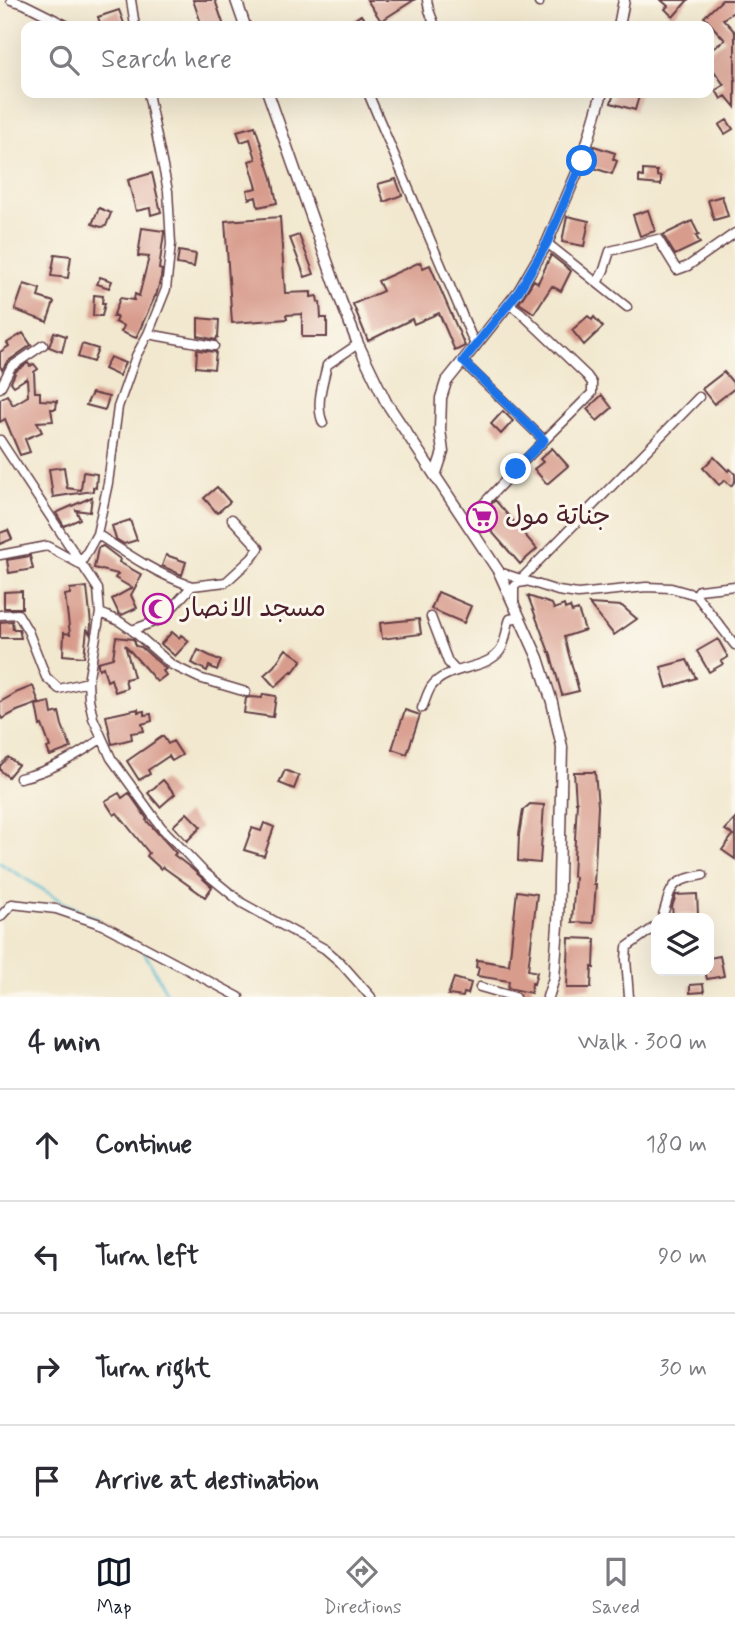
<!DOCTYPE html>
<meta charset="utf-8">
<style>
:root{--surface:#fff;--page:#f7f7f7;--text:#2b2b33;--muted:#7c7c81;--line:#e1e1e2;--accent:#111827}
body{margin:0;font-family:Mynerve,"Playpen Sans Arabic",sans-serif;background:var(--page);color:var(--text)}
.controls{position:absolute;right:21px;bottom:21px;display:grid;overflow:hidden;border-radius:14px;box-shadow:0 7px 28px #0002}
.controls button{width:63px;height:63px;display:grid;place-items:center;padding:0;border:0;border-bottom:2px solid var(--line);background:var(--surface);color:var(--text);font:35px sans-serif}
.stop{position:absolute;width:21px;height:21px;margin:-16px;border:5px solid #1a73e8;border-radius:50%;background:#fff}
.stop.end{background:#1a73e8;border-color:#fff;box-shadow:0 2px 7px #0008}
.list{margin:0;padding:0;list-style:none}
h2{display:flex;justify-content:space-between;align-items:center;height:91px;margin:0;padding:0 28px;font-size:30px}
h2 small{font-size:23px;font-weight:400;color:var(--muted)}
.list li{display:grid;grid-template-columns:46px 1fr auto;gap:21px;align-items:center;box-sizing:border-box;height:112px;padding:0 28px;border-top:2px solid var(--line)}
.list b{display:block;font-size:26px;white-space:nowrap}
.list em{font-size:23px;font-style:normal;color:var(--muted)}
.icon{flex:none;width:38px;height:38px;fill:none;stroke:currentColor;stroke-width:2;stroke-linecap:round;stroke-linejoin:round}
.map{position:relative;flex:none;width:735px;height:997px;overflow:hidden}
.search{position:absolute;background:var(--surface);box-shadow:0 7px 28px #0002;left:21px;right:21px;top:21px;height:77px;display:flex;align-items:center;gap:18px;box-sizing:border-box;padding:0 24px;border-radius:14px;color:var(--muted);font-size:26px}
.sheet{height:539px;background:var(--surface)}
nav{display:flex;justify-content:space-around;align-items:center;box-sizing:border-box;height:98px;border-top:2px solid var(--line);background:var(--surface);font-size:19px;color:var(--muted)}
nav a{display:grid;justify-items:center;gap:4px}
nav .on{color:var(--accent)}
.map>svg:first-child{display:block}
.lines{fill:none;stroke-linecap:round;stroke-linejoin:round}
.stream{stroke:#57bdd4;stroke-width:2.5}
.building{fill:#d89c8d}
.minor-casing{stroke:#633d44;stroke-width:11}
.tertiary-casing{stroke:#633d44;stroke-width:13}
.minor{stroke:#fff;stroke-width:8}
.tertiary{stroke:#fff;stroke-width:10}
.route{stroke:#1a73e8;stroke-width:9}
.labels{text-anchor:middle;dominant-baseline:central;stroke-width:6;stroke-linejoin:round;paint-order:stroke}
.poi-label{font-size:26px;fill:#4a1f2b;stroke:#fbf7ec;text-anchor:start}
</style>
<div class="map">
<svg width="735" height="997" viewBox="0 0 735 997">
<rect width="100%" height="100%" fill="#fbf7ec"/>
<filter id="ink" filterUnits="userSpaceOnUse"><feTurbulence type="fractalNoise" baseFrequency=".0143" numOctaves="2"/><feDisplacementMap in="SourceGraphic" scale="14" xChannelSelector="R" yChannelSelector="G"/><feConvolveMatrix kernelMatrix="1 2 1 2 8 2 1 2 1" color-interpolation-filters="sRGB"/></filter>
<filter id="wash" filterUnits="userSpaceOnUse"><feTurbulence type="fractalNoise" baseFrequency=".00686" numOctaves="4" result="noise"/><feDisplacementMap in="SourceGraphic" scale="28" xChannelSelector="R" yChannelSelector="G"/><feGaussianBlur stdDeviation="1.57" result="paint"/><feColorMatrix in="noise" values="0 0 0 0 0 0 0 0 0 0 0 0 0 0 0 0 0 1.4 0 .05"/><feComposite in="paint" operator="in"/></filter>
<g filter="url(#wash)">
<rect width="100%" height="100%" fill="#f2e8cf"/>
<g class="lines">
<!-- stream -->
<path class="stream" d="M0 863 63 902 97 919
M142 948 169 997"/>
</g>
<g id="blocks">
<!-- building -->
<path class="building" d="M193 0H215L224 26H202Z
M367 0H414L381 21Z
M661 0H688L673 17 665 9 668 6Z
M722 0H735V11L723 19 735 32V107L726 96 721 99 716 90 724 85 709 64V51L725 40 704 17Z
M119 10 125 26H101L98 17Z
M361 15 369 26H345Z
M614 93H640L635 110 611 103Z
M727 120 733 129 725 134 719 125Z
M255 126 272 178 277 203 258 207 256 197 249 199 247 190 257 188 249 161 256 159 250 139 241 142 237 131Z
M594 146 615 153 613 159 617 161 612 174 588 166Z
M643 170 657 171V176L661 177V185L639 183V176L643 177Z
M152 173 161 212 151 215 150 208 136 211 128 180Z
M396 179 402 195 384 202 378 184Z
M722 196 728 216 714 220 708 200Z
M99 208 111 213 106 226 101 227 92 224Z
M648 210 655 231 640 236 633 215Z
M567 216 589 221 584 246 562 242Z
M280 217 285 293 311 292V297L317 296 318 302H320L321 318H327V337H302V314L286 315 287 319 232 323 225 221Z
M692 221 699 235 696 236 700 243 675 255 663 235Z
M142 228 164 231V233L159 269 162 270 161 277 156 296H155L136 338 121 332 124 326 115 322 117 317H113L120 298 134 300 135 294 139 296 149 257 138 256Z
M299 235 314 274 305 277 290 238Z
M179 251 196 254 194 267 177 264Z
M55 254 71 256 68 278 51 276Z
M551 255 571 271 561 291 552 286 534 313 519 303 534 280 538 283Z
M420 262 423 268 430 265 465 346 455 351 439 313 414 324 412 319 368 341 353 304 383 291 378 281Z
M100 277 112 281 109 288 97 284Z
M24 284 40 289 38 297 54 302 47 322 15 310Z
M94 295 103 296 102 303H105L102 316H93Z
M588 316 592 320 594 317 603 327 584 345 572 330Z
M198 318 219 320 218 337H217L216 340 198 336Z
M54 332 66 336 62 352 49 347Z
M23 333 31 345 7 362 2 370 0 366V352L9 346 7 343Z
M82 344 98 349 93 362 78 357Z
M197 350 216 352 214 369 196 367Z
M110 357 125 363 119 376 104 369Z
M28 363 30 366 34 364 38 369 34 372 35 392H40V400L57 401 56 409H51L53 421 37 422 42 432 25 439 30 452 20 455 5 419 0 422V399L7 395 13 405 28 396 27 378 14 386 11 382 16 371Z
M724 372 735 385V388L714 404 702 389Z
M92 393 109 397 105 410 86 405Z
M602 395 612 408 597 421 587 409Z
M503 411 513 421 501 434 491 424Z
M552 448 568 466 547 484 534 469 543 462 540 459Z
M714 457 728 471 730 469 735 474V481L731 486 725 480 719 485 703 468Z
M64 467 67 488 81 490 83 472 97 474 96 488 93 487V491L53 497 49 469Z
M217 487 230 502 217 513 204 498Z
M92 497 90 512 76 510 80 519 64 526 56 513Z
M495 500 537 549 520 564 479 517Z
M130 520 137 540 124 544 116 539 112 526Z
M8 530 12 539 0 544V533Z
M103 546 120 559 119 562 142 575 131 595 137 608 122 615 119 614 112 599 132 588 115 578 118 574 94 568 98 548Z
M166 555 186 562 182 575 162 566Z
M30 556 33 569 9 573 7 560Z
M87 587 91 624 90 634 87 629 84 657 63 655 64 633 70 634 65 595 70 594V589Z
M22 591V608H4V592Z
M438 592 471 606 464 623 431 609Z
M528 596 552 604 554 609 564 605 565 609 570 607 572 612 578 610 585 630 564 637 579 691 562 695 550 652H549Z
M589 604 622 606 637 619 614 635Z
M419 619 421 634 382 639 380 623Z
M12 621 13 629H19L21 638H0V622Z
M172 632 179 638 181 635 189 641 175 656 161 644Z
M116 637 133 639 135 642V646L141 647 166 669 163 671 166 675 157 682 125 645 134 677 125 679 127 688 115 692 111 679 107 681 103 667 99 669 98 665V662L113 658Z
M718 639 728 657 721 661 723 664 709 672 697 651Z
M286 649 302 660 293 672 292 671 275 687 264 675 274 666Z
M198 650 221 661 217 670 209 666 207 671 192 663Z
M687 660 696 678 667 688 661 667Z
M33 686 39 703 17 711 2 719 0 715V702L18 692Z
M263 694 276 696 273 717 244 713 246 698 251 697 262 698Z
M50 702 52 714 59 712 62 725 71 748 50 756 47 748 50 747 42 725 40 726 36 705Z
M138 709V712L144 711V715L151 714 152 721 142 724 144 731 131 733 132 739 112 744 106 716Z
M405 710 420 715 407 754 392 749Z
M163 736 168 744 173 741 182 755 172 761 169 756 148 770 150 774 139 780 127 761Z
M8 757 18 765 8 777 0 770V766Z
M285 770 299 776 294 789 279 783Z
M574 772H595L598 806 594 884H596L593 923 572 922 575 877 573 876 577 802H576Z
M163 780 175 794 160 807 148 793Z
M119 793 122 798 129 793 147 819 146 820 176 853 174 855 191 868 212 887 205 897 163 867 161 869 147 856 149 853 117 813 114 815 105 801Z
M530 804 544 805 540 863 518 861 519 835 523 810Z
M187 813 201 827 187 841 173 826Z
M735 819V859L722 850 733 835 725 830Z
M264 823 274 827 264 856 244 850 252 828 261 831Z
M517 891 537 894 528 970 537 972 534 984 532 983 531 993 508 988 509 981 477 976 479 968 476 967 477 960 509 965Z
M697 894 698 914 673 915 672 907 676 895Z
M569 938 595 939 594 968 592 967 591 988H567Z
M720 956 724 976 707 979 705 971H709V958Z
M454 978 471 983 468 994 464 993 463 997 448 995Z
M703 984 704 992 690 993V985Z"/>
</g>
</g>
<g filter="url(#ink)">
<use href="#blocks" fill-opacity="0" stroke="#633d44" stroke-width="2"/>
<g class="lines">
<!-- minor casing -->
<g class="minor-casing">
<path id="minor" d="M11 0 24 4 68 26
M131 0 135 26
M427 0 429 10 435 26
M538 0 539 3
M368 93 475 345
M547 243 627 307
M597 283 604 270 610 251 658 239 677 270 688 266 735 233
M148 334 214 346
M462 361 544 440
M0 388 11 367 43 345
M323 423C315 405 323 383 327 365L358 344
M0 440 98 589 100 613 88 682 89 699 93 718 111 758 161 827 204 872 242 903 325 949 340 962 371 997
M466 522 516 469 592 393V383L587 376 520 312 509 304
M97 534C127 554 158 575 192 586
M0 555 47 546 78 563
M80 565 97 534 108 483 118 407 136 356 148 334 166 289 171 244 168 191 148 93
M499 572 558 591 578 594 646 587 671 588 696 595 735 645
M521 579 699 397
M696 595 699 590 735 586
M514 603V587L518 583 525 582
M100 613 119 621 132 630 172 665 199 678 246 692
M0 615 18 614 28 631 46 677 59 689 88 682
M431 617 448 662 456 671
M132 630 162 619 192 586 226 582 252 558 259 548 232 519
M422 708C425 702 427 693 431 687 447 665 485 671 500 651 506 643 506 628 510 619L520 617
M20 778C51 771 76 756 101 739
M0 917 12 904 56 909 103 925 239 997
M662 918C672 887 668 881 703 875
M480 987 515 997
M629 997 626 959 627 947 656 926"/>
</g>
<!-- tertiary casing -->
<g class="tertiary-casing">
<path id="tertiary" d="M236 0 245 26
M619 26 624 0
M268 93 341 301 358 344 386 402 499 572 538 658 552 702 562 747 558 926 554 978 548 997
M435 476 443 452 440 430 441 398 446 382 519 291 547 243 582 161 602 93"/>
</g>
<!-- minor -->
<use href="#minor" class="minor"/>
<!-- tertiary -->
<use href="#tertiary" class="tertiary"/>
</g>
</g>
<g class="lines" filter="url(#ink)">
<!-- route -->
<path class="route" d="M516 469 544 440 463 361 519 291 547 243 582 161"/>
</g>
<!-- icons -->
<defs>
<g id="supermarket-ring" transform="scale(1.575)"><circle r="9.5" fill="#fbf7ec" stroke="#b5179e" stroke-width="1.5"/><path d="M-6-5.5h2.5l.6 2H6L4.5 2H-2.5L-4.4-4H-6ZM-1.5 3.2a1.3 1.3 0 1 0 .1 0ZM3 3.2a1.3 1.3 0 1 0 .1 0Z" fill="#b5179e"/></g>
<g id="mosque-ring" transform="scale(1.575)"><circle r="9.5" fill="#fbf7ec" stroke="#b5179e" stroke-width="1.5"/><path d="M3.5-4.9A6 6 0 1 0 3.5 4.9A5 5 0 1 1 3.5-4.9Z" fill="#b5179e"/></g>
</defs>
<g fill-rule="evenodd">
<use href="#supermarket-ring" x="482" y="517"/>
<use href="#mosque-ring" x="158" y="609"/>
</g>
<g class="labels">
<!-- poi labels -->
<g class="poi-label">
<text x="505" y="517">جناتة مول</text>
<text x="181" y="609">مسجد الانصار</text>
</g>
</g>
</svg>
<div class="controls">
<button><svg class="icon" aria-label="layers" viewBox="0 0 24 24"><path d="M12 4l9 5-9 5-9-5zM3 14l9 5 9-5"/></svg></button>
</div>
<div class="stop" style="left:582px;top:161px"></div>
<div class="stop end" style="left:516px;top:469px"></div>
<div class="search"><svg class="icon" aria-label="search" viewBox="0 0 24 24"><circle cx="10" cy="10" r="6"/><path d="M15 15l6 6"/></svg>Search here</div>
</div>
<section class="sheet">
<h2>4 min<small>Walk · 300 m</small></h2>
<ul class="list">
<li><svg class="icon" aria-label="ahead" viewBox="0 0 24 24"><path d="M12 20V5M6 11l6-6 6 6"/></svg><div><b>Continue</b></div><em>180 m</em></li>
<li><svg class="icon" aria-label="left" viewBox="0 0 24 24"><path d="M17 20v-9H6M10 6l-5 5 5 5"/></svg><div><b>Turn left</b></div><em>90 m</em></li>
<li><svg class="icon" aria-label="right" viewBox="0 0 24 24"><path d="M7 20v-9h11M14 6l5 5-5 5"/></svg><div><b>Turn right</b></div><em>30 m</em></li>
<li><svg class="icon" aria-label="arrive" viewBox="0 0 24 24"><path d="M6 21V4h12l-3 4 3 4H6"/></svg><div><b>Arrive at destination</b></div></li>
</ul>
</section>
<nav>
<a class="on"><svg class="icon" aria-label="map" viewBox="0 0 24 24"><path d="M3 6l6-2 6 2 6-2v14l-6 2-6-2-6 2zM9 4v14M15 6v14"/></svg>Map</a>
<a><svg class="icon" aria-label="directions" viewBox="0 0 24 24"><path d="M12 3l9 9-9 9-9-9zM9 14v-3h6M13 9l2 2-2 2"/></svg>Directions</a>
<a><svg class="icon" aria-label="saved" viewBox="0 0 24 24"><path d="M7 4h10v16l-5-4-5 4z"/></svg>Saved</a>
</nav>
